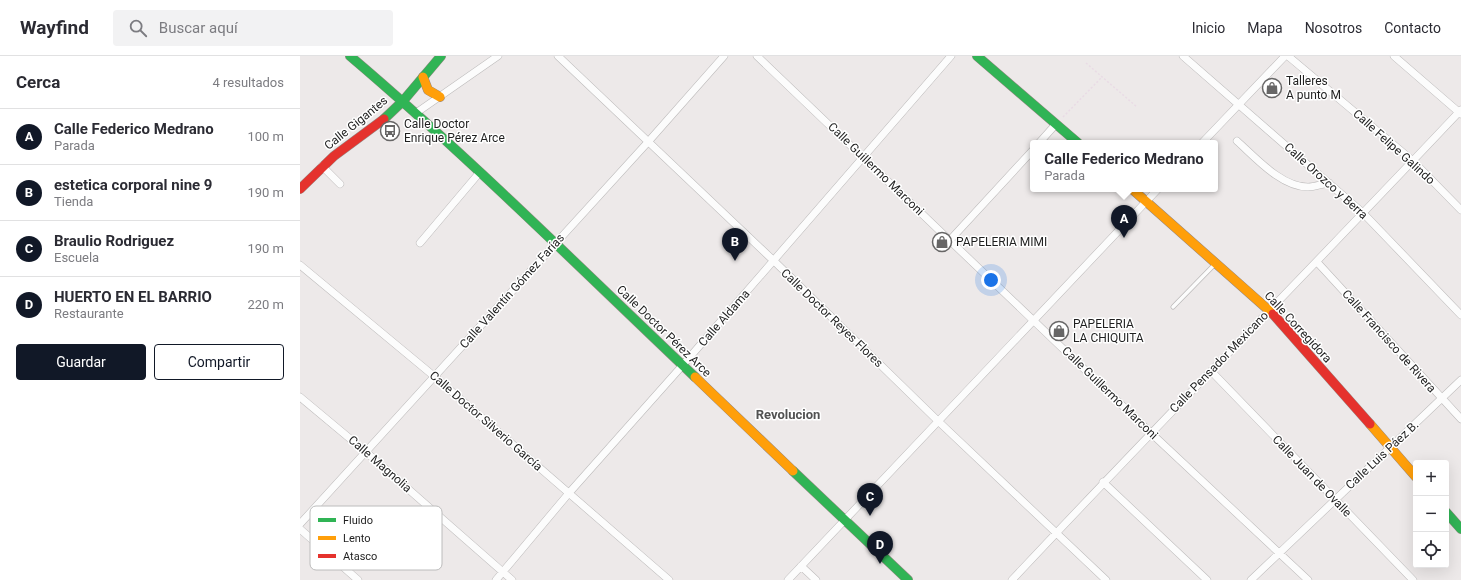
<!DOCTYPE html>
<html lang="es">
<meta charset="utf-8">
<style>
:root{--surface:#fff;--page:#f2f2f3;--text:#2b2b33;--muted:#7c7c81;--line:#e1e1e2;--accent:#111827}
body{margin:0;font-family:Roboto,sans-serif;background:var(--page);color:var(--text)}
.controls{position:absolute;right:12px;bottom:12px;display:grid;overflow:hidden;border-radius:4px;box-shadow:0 4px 16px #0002}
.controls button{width:36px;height:36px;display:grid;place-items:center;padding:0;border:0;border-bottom:1px solid var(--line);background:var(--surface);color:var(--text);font:20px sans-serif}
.you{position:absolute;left:691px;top:224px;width:14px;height:14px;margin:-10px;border:3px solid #fff;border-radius:50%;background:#1a73e8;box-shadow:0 0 0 6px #1a73e833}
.badge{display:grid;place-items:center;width:26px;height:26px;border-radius:50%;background:var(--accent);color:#fff;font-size:13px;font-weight:700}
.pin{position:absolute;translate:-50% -33px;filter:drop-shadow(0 1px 2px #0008)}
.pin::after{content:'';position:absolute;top:21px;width:14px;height:12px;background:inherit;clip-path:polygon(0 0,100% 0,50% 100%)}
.popup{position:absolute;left:730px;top:84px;width:188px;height:52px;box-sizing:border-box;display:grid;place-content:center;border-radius:4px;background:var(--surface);filter:drop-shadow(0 1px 3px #0005);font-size:13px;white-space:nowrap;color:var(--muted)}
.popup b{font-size:15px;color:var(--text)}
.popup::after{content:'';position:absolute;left:50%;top:100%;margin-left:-8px;border:8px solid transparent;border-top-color:var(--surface)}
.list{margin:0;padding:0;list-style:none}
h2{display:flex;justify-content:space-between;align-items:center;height:52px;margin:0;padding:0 16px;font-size:17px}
h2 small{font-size:13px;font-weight:400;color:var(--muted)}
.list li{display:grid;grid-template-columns:26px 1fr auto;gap:12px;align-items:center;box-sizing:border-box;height:56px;padding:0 16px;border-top:1px solid var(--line)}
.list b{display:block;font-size:15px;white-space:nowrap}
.list p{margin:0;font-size:13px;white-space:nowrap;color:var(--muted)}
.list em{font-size:13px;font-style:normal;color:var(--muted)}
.actions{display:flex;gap:8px;padding:12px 16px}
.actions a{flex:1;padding:9px 0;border:1px solid var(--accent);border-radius:4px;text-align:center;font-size:14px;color:var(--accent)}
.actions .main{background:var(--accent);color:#fff}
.icon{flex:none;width:22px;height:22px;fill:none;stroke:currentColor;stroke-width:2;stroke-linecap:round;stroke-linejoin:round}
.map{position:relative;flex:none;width:1161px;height:524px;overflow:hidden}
header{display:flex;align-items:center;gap:24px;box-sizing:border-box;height:56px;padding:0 20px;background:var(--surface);border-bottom:1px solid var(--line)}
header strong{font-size:19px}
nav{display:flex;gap:22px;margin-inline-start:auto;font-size:14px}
.search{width:280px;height:36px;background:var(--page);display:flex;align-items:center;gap:10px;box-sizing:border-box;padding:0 14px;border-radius:4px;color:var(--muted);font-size:15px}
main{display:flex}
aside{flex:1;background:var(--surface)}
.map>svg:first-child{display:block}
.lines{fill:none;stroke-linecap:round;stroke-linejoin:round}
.lane-casing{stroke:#bcbaba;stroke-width:5}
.street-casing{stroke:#bcbaba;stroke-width:8}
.fast-casing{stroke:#968883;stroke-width:10}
.slow-casing{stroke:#968883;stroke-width:10}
.jam-casing{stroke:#968883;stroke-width:10}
.path{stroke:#e9dbe5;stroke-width:1.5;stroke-dasharray:2 2;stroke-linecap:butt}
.lane{stroke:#fcfcfc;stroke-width:3.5}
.street{stroke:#fcfcfc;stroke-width:7}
.fast{stroke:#30b455;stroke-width:9}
.slow{stroke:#ff9f0a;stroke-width:9}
.jam{stroke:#e5322d;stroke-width:9}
.labels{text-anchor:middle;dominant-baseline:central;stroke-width:3;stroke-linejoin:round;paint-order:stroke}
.poi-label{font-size:12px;fill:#1f1f1f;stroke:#fff;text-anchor:start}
.street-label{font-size:12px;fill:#1f1f1f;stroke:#fff}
.neighbourhood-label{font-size:13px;font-weight:bold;fill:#525252;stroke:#fff}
.key{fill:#fff;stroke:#bcbcbc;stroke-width:1}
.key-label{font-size:11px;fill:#1f1f1f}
</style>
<header>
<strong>Wayfind</strong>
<div class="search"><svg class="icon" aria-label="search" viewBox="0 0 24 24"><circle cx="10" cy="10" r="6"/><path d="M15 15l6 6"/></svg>Buscar aquí</div>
<nav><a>Inicio</a><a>Mapa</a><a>Nosotros</a><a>Contacto</a></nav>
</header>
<main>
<aside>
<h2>Cerca<small>4 resultados</small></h2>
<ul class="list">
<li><span class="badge">A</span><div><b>Calle Federico Medrano</b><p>Parada</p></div><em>100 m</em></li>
<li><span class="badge">B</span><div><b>estetica corporal nine 9</b><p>Tienda</p></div><em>190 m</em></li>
<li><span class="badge">C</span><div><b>Braulio Rodriguez</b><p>Escuela</p></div><em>190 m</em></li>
<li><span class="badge">D</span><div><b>HUERTO EN EL BARRIO</b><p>Restaurante</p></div><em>220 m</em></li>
</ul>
<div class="actions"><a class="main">Guardar</a><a>Compartir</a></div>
</aside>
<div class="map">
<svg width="1161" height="524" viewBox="0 0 1161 524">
<rect width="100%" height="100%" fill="#ede9e9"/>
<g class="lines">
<!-- lane casing -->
<g class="lane-casing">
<path id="lane" d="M873 251 915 208"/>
</g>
<!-- street casing -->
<g class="street-casing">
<path id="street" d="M258 0 474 205 638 365 806 524
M457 0 851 377 1008 524
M883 0 1063 157 1161 259
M988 0 1113 105 1161 154
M1094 0 1161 58
M116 57 198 0
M937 85C955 101 981 131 1008 131 1014 131 1022 128 1029 127
M739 87 756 68
M902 87 985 0
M22 110 40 128
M650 184 733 94
M120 187 180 116
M1017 206 1161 363
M0 209 135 321 369 524
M911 315 1113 524
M0 341 66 396 212 524
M803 426 907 524
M0 468 348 86 424 0
M0 473 58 524
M501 510 516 524
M196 524 269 437 382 310 651 0
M488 524 858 133
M712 524C860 366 1012 212 1161 54
M951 524 1161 324"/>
</g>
<!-- fast casing -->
<g class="fast-casing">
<path id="fast" d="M50 0C170 102 281 213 395 321
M677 0 778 87
M84 63 103 45 141 0
M493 415 608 524
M1146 456 1161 473"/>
</g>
<!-- slow casing -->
<g class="slow-casing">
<path id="slow" d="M123 21 128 34 140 41
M832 133 973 258
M395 321 493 415
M1070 368 1116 421"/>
</g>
<!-- jam casing -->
<g class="jam-casing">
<path id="jam" d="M0 133 34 100 84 63
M973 258 1070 368"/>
</g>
<!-- path -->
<path class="path" d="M786 7 837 51
M763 61 802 21"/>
<!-- lane -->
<use href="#lane" class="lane"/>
<!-- street -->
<use href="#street" class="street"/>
<!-- fast -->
<use href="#fast" class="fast"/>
<!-- slow -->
<use href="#slow" class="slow"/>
<!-- jam -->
<use href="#jam" class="jam"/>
</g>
<!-- icons -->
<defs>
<g id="shop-ring" transform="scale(1)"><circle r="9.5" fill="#fff" stroke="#676666" stroke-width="1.5"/><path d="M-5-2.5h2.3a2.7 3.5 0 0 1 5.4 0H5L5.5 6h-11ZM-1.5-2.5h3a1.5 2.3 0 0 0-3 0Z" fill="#676666"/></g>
<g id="bus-ring" transform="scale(1)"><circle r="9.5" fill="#fff" stroke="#676666" stroke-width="1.5"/><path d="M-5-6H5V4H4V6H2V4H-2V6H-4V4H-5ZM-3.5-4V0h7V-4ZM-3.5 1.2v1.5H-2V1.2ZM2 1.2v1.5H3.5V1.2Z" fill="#676666"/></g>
</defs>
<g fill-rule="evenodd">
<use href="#shop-ring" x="972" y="32"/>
<use href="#bus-ring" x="90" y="75"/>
<use href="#shop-ring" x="642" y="186"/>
<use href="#shop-ring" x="759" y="275"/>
</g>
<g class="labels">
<!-- poi labels -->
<g class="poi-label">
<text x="986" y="25">Talleres<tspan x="986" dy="14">A punto M</tspan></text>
<text x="104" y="68">Calle Doctor<tspan x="104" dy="14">Enrique Pérez Arce</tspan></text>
<text x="656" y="186">PAPELERIA MIMI</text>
<text x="773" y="268">PAPELERIA<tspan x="773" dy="14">LA CHIQUITA</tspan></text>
</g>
<!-- street labels -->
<g class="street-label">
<text transform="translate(56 67) rotate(-39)">Calle Gigantes</text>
<text transform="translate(1094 91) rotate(42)">Calle Felipe Galindo</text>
<text transform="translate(576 113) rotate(44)">Calle Guillermo Marconi</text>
<text transform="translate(1026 125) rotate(42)">Calle Orozco y Berra</text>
<text transform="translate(212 235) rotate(-48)">Calle Valentín Gómez Farías</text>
<text transform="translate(424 262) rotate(-49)">Calle Aldama</text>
<text transform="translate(532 262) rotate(44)">Calle Doctor Reyes Flores</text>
<text transform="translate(998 271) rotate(47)">Calle Corregidora</text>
<text transform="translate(364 275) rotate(44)">Calle Doctor Pérez Arce</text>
<text transform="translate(1089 285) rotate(48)">Calle Francisco de Rivera</text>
<text transform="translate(919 306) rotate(-46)">Calle Pensador Mexicano</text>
<text transform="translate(810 337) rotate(44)">Calle Guillermo Marconi</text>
<text transform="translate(186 365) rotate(41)">Calle Doctor Silverio García</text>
<text transform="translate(1082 399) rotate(-43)">Calle Luis Páez B.</text>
<text transform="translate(80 408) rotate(41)">Calle Magnolia</text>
<text transform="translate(1012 420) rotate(46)">Calle Juan de Ovalle</text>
</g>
<!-- neighbourhood labels -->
<g class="neighbourhood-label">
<text x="488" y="358">Revolucion</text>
</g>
</g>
<!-- legend -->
<rect x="10" y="450" width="132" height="64" rx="6" class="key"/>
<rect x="18" y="462" width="18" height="4" fill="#30b455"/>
<rect x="18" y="480" width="18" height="4" fill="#ff9f0a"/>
<rect x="18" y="498" width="18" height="4" fill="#e5322d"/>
<g class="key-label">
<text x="43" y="468">Fluido</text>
<text x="43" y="486">Lento</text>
<text x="43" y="504">Atasco</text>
</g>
</svg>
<div class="controls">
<button>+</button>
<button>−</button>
<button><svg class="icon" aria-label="locate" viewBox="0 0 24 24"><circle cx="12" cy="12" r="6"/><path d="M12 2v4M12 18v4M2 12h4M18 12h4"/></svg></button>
</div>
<div class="you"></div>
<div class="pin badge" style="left:824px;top:182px">A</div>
<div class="popup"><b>Calle Federico Medrano</b>Parada</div>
<div class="pin badge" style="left:435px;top:205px">B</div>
<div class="pin badge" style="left:570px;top:460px">C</div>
<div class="pin badge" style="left:580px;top:508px">D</div>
</div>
</main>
